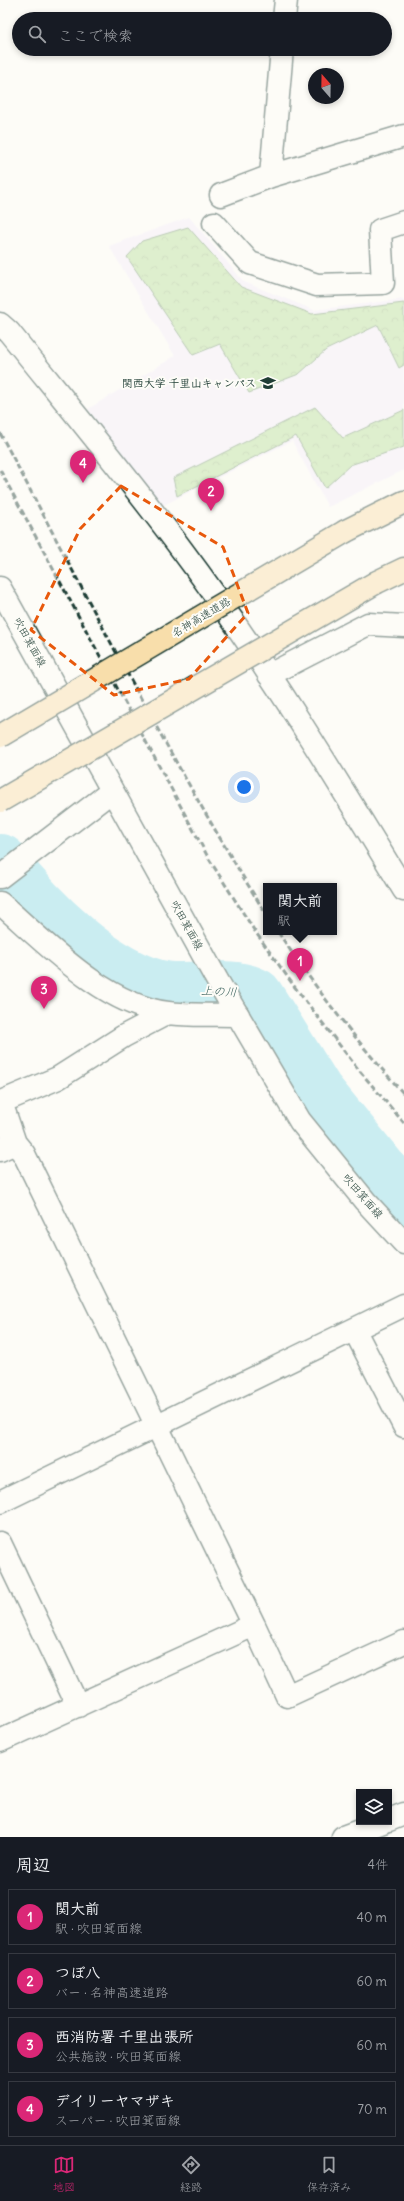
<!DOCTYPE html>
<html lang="ja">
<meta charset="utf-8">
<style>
:root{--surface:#171b24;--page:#20242c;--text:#f1f3f6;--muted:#9ea1a6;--line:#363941;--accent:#db2777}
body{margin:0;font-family:Delius,"Klee One",sans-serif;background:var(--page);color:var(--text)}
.controls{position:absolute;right:12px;bottom:12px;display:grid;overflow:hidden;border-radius:0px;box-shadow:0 2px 6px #0003}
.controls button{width:36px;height:36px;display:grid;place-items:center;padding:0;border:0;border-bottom:1px solid var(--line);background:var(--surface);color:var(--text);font:20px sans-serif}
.compass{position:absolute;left:308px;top:68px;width:36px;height:36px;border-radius:50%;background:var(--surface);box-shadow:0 2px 6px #0003;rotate:340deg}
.you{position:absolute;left:244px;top:787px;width:14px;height:14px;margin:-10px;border:3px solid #fff;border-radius:50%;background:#1a73e8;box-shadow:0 0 0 6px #1a73e833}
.badge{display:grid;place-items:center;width:26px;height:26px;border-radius:50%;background:var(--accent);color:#fff;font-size:13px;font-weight:700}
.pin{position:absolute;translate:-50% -33px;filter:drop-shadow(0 1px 2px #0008)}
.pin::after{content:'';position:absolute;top:21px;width:14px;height:12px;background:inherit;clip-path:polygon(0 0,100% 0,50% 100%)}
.popup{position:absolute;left:263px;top:883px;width:74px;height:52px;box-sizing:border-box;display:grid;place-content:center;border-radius:0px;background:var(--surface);filter:drop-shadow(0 1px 3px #0005);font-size:13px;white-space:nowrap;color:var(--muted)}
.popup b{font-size:15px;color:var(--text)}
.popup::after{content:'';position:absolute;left:50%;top:100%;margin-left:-8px;border:8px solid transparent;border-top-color:var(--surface)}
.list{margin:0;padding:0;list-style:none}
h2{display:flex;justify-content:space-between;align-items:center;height:52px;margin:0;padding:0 16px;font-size:17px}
h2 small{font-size:13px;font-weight:400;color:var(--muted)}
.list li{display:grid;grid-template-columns:26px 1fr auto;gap:12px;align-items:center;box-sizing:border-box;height:56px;margin:0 8px 8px;padding:0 8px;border:1px solid var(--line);border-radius:0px}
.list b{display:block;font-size:15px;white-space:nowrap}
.list p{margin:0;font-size:13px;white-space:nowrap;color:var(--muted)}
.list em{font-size:13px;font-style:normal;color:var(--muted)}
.icon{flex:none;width:22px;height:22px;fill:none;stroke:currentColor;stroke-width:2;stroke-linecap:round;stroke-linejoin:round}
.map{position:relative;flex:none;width:404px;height:1837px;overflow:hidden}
.search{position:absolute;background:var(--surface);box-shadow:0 2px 6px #0003;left:12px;right:12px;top:12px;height:44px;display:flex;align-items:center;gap:10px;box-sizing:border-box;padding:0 14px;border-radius:22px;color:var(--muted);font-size:15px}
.sheet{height:308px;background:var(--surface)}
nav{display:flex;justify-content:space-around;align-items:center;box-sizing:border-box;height:56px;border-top:1px solid var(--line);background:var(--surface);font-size:11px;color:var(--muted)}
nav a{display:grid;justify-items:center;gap:2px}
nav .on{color:var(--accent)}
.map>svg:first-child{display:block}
.built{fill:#f3eef9}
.forest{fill:url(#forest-crowns);stroke:#6c8e68}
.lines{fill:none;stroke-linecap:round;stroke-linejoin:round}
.river{stroke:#8ddce9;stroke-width:58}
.street-casing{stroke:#1f3d34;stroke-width:25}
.secondary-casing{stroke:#1f3d34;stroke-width:25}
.highway-casing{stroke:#1f3d34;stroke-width:25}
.street{stroke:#fdfcf7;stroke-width:22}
.secondary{stroke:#fdfcf7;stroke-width:22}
.highway{stroke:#f8deab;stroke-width:22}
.rail{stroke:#1f3d34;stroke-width:3;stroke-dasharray:6 3;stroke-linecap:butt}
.highway-bridge-casing{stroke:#1f3d34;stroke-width:25;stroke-linecap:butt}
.highway-bridge{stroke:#f8deab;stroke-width:22}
.marked{fill:none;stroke:#e8590c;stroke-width:3;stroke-dasharray:8 5;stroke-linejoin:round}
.labels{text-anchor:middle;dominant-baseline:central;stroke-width:4;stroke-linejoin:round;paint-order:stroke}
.poi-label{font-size:11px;font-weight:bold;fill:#1f3d34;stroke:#fdfcf7;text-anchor:end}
.street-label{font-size:11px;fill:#1f3d34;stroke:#fdfcf7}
.water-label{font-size:12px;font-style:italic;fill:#355d58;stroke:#fdfcf7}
</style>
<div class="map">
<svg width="404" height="1837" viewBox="0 0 404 1837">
<defs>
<pattern id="forest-crowns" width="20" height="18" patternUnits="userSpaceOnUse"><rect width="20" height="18" fill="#b8df9b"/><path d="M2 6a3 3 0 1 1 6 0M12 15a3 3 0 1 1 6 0" fill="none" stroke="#9ec086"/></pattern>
</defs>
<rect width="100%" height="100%" fill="#fdfcf7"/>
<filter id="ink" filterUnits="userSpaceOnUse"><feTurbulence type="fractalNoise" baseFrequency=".025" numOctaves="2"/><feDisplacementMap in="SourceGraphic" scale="8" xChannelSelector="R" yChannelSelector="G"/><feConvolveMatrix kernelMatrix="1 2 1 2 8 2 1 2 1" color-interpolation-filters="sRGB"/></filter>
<g filter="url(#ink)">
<!-- built -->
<path class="built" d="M189 217 244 282 314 310 404 299V470L328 507 292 441 160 507 88 409 175 356 109 246Z"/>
<!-- forest -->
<path class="forest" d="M188 227 241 287 312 314 404 303V365L399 368 378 325 326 350 299 374 249 393 220 344 193 355 127 257 142 241Z
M315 407 343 438 404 410V447L350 465 325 488 296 436 177 496 173 478Z"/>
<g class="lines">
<!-- river -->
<path class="river" d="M0 863C36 910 105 980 165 990 191 994 234 984 255 997L315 1093 404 1202"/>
<!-- street casing -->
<g class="street-casing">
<path id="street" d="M284 19 286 0
M282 49 271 176 404 136
M221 195 271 176
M214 223 250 263 317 285 383 283 380 230 404 222
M0 324 9 332C67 404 127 476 182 550 263 658 334 775 404 890
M269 675 368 624 404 626
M0 903C47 944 104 1005 168 1013 190 1016 215 1014 238 1015
M15 1143 24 1154 254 1625
M0 1150 15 1143 1 1102 58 1078 124 1036 168 1013
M355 1331 404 1426
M0 1502 404 1305
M0 1543 78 1706
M0 1741 254 1625 287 1696 404 1642
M389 1820 404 1814
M343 1837 383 1822"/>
</g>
<!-- secondary casing -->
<g class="secondary-casing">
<path id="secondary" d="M0 588 217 980 300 1121 365 1201 404 1243
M0 877 112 791"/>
</g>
<!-- highway casing -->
<g class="highway-casing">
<path id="highway" d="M346 531 404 502
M377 582 404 569"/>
</g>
<!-- street -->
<use href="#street" class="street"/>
<!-- secondary -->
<use href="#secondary" class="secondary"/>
<!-- highway -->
<use href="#highway" class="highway"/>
<!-- rail -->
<path class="rail" d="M0 433C86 595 169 759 266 914
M0 470 209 859 254 930 294 986 358 1069 404 1123
M278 932C316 989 358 1043 404 1094"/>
<!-- highway-bridge casing -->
<g class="highway-bridge-casing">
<path id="highway-bridge" d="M0 736 346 531
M0 801 377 582"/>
</g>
<!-- highway-bridge -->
<use href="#highway-bridge" class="highway-bridge"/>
</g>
</g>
<!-- marked area -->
<path d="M0 0H404V1837H0ZM121 486 223 547 248 613 189 679 114 695 31 630 80 529Z" fill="#fdfcf7" fill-opacity=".55" fill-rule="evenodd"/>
<path class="marked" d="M121 486 223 547 248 613 189 679 114 695 31 630 80 529Z"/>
<!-- icons -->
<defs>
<g id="university-bare" transform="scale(1.2)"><path d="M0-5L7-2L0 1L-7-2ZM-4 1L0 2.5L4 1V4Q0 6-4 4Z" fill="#1f3d34" stroke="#fdfcf7" stroke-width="2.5" paint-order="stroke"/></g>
</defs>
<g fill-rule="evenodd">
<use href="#university-bare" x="268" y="383"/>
</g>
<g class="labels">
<!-- poi labels -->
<g class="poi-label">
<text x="256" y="383">関西大学 千里山キャンパス</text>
</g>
<!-- street labels -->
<g class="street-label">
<text transform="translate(201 617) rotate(-31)">名神高速道路</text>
<text transform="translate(30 642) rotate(61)">吹田箕面線</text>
<text transform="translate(187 925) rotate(61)">吹田箕面線</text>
<text transform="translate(363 1196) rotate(49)">吹田箕面線</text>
</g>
<!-- water labels -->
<g class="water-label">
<text transform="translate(219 991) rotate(3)">上の川</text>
</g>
</g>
</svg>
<div class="controls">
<button><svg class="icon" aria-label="layers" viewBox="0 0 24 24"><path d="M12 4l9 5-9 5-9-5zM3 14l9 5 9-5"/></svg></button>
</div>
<svg class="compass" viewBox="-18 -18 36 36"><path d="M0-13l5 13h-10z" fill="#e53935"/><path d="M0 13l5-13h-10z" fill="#9ea1a6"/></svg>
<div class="you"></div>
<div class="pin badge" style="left:300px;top:981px">1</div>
<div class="popup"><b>関大前</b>駅</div>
<div class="pin badge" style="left:211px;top:511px">2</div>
<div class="pin badge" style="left:44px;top:1009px">3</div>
<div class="pin badge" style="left:83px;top:483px">4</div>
<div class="search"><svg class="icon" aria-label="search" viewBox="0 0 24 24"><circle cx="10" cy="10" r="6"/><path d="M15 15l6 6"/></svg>ここで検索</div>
</div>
<section class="sheet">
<h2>周辺<small>4件</small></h2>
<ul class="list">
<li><span class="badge">1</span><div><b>関大前</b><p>駅 · 吹田箕面線</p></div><em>40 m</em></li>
<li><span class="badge">2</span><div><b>つぼ八</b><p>バー · 名神高速道路</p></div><em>60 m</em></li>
<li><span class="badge">3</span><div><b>西消防署 千里出張所</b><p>公共施設 · 吹田箕面線</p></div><em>60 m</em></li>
<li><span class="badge">4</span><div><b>デイリーヤマザキ</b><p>スーパー · 吹田箕面線</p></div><em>70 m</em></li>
</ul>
</section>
<nav>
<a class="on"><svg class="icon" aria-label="map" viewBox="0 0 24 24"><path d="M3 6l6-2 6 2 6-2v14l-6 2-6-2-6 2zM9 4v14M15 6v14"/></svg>地図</a>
<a><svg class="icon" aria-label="directions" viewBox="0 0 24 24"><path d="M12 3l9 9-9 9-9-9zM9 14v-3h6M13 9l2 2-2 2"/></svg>経路</a>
<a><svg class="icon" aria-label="saved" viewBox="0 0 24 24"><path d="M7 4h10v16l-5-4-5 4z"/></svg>保存済み</a>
</nav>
